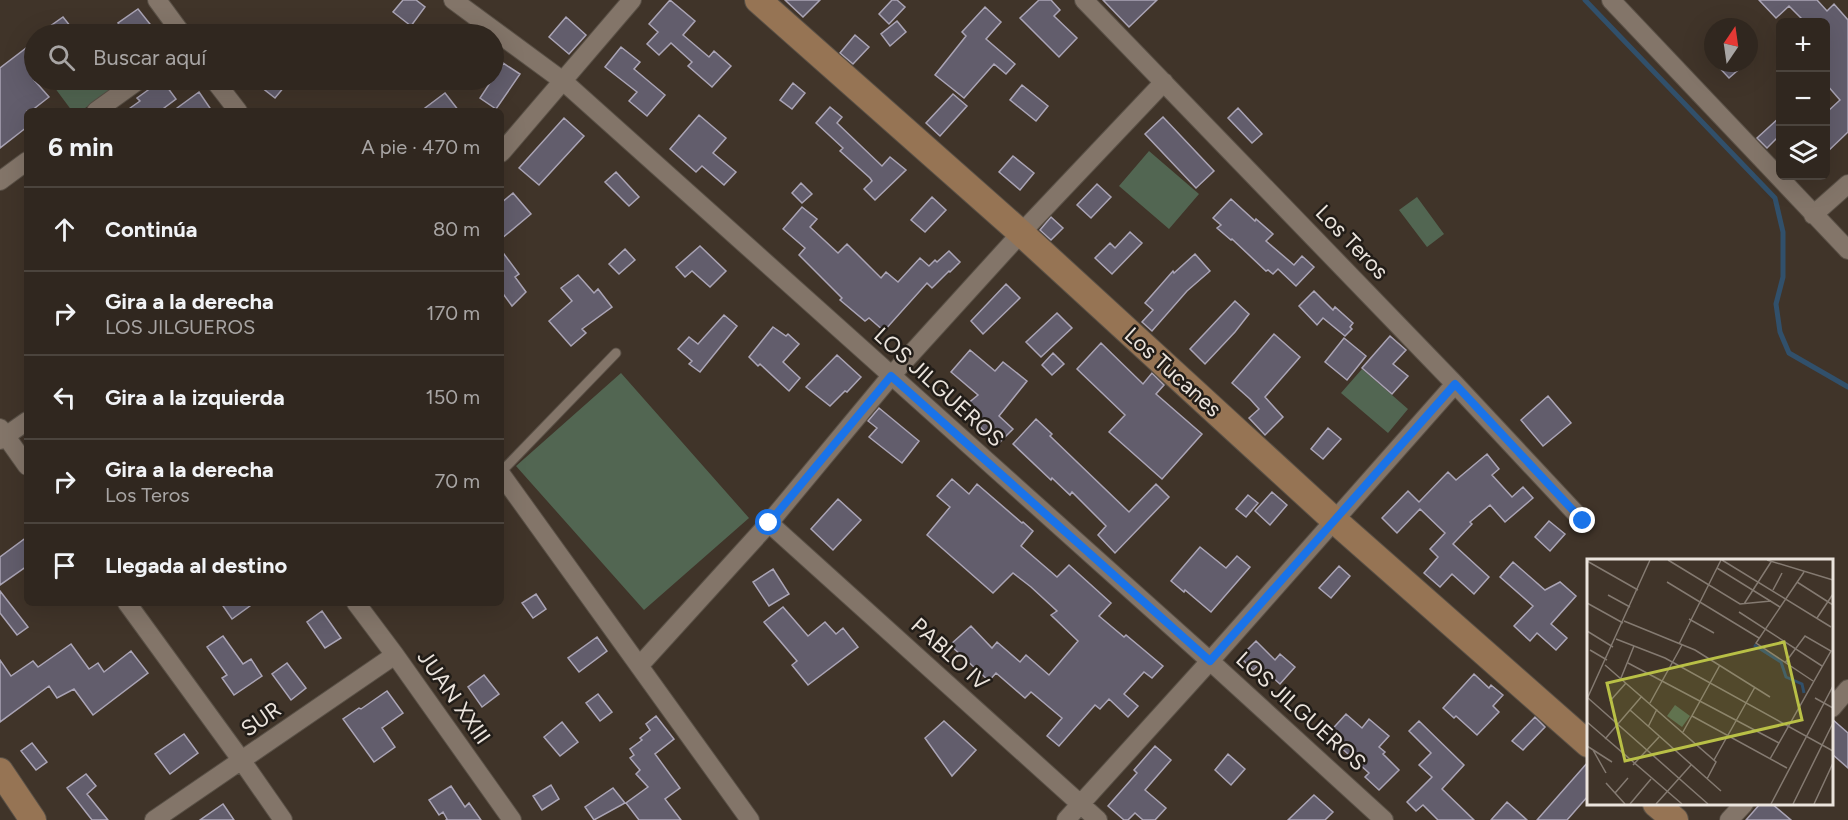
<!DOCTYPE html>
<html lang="es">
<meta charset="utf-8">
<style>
:root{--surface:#30271f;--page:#3c332c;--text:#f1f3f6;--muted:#a8a5a4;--line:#4b443d}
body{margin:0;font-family:Figtree,sans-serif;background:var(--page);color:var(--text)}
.controls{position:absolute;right:18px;top:18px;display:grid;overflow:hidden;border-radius:9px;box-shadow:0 6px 24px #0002}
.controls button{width:54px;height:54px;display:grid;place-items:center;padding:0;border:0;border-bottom:2px solid var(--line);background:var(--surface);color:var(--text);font:30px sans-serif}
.compass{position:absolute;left:1704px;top:18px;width:54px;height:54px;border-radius:50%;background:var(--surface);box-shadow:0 6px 24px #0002;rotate:13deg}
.stop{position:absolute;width:18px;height:18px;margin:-14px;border:4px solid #1a73e8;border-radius:50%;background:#fff}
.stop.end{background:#1a73e8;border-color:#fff;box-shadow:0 2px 6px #0008}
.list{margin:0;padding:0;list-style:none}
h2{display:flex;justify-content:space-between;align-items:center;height:78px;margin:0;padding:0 24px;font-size:26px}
h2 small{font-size:20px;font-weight:400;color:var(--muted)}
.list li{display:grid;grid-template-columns:39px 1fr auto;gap:18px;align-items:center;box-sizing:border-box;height:84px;padding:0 24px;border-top:2px solid var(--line)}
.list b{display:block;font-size:22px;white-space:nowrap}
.list p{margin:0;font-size:20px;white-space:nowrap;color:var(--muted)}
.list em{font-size:20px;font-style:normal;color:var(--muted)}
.icon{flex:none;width:33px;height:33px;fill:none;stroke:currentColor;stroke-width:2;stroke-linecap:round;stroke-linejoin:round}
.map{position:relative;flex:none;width:1848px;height:820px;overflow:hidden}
.search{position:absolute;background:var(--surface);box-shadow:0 6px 24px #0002;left:24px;top:24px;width:480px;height:66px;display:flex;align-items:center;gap:15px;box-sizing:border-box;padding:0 21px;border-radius:33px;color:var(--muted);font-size:22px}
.panel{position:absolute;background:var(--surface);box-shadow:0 6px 24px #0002;left:24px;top:108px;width:480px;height:498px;border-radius:9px}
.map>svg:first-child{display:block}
.green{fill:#526652}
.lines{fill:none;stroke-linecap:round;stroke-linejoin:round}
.stream{stroke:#31506b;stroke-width:5}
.building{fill:#625d6c;stroke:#aaa4b5;stroke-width:1.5}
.lane-casing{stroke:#595046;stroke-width:11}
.street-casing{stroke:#595046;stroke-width:20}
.secondary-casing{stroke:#595046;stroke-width:28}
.lane{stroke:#837569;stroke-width:9}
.street{stroke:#837569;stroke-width:18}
.secondary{stroke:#967454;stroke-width:26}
.route{stroke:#1a73e8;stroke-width:8}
.labels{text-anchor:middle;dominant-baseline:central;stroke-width:5;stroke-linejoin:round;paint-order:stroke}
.street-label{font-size:22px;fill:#ebe4dd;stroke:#221d18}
.inset-river{fill:none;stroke:#31506b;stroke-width:3}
.inset-road{fill:none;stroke:#847a71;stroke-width:1.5}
.view{fill:#b9c046;fill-opacity:0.15;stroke:#b9c046;stroke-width:3}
.inset-edge{fill:none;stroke:#ebe4dd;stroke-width:3}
</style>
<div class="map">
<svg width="1848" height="820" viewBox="0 0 1848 820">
<rect width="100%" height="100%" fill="#403429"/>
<!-- green -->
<path class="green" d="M49 80H101L109 91 81 111H72Z
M1149 151 1199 194 1169 229 1119 186Z
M1417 197 1444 234 1427 247 1399 210Z
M1362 369 1408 409 1388 433 1341 393Z
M621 373 749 518 644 610 516 466Z"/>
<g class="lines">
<!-- stream -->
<path class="stream" d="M1585 0 1775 198 1783 232V277L1776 304 1780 332 1789 353 1848 387"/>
</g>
<!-- building -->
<path class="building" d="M403 0H416L425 7 411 26 393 12Z
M670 0 695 21 683 35 709 57 714 51 731 66 712 87 688 66 692 62 671 43 659 55 647 44 658 32 649 24Z
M785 0H820L803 17Z
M892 0H897L905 7 889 24 879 14Z
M1039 0H1051L1060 10 1054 16 1077 38 1059 57 1020 18Z
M1103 0H1157L1129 27Z
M1759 0H1817L1827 11 1834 4 1848 20V132L1826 153V113L1840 100 1826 84V22H1805L1789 6 1776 18Z
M985 7 1001 22 986 39 1015 64 1006 74 994 64 964 98 935 75 966 36 962 32Z
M138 9 154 29 147 34H127L118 23Z
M63 17 71 27 61 34H39Z
M566 17 586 35 569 54 549 37Z
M897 21 906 32 890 46 881 34Z
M855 35 869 47 853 64 840 53Z
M34 42V80L49 97 31 111H27V127L0 148V68Z
M621 47 640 62 634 69 665 95 647 116 629 101 637 92 605 67Z
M503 63 520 74 496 109 480 98Z
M1715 63H1746L1729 78Z
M162 80 176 99 160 111H126L140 101 137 98Z
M252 80H290L275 98Z
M793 83 805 93 792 109 780 100Z
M1022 85 1048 106 1036 121 1010 100Z
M199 92 212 111H173Z
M445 93 459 111H421Z
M953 94 967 106 940 136 926 123Z
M830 107 842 117 837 123 882 166 890 157 906 170 875 200 864 189 872 181 870 178 840 151 843 148 816 123Z
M1238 108 1262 134 1252 143 1228 118Z
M699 115 726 138 713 153 736 172 724 185 702 166 696 172 670 149Z
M1163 117 1214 171 1196 188 1145 134Z
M1780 117V135L1767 148 1757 138Z
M564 118 584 136 539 185 519 168Z
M1013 156 1034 173 1020 190 999 172Z
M616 172 639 197 629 206 605 182Z
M801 183 812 194 802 203 792 193Z
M1097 184 1111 197 1091 218 1077 205Z
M513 193 531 214 501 239V203Z
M932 197 946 210 925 232 911 220Z
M1231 199 1255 221 1256 219 1273 234 1266 241 1294 265 1302 256 1314 267 1296 286 1278 269 1273 274 1268 270 1266 271 1232 239 1231 240 1217 228 1221 225 1213 218Z
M802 207 817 219 810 227 838 253 847 244 881 278 886 272 898 282 920 258 929 266 935 260 937 262 949 251 960 262 950 272 949 271 932 288 927 283 884 331 869 318 865 321 840 300 842 298 799 255 805 248 783 229Z
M1051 217 1063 228 1051 240 1040 230Z
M1130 232 1142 243 1112 274 1095 258 1110 243 1115 248Z
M700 246 726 271 710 287 692 271 685 277 676 267Z
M625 249 635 260 619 274 609 264Z
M501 250 519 274 515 277 526 292 512 306 501 291Z
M1195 254 1210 271 1187 291 1152 331 1142 322 1153 310 1145 303 1173 271 1174 273Z
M578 275 594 293 598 289 612 307 582 329 586 333 571 346 549 321 572 301 561 288Z
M1006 284 1020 298 983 334 971 321Z
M1314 291 1333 310 1335 307 1353 323 1350 327 1352 329 1345 336 1323 318 1317 325 1299 306Z
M1235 301 1249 314 1235 332 1205 364 1190 349Z
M1057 313 1072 328 1041 357 1026 342Z
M724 315 737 326 700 372 689 364 692 361 678 349 689 337 698 344Z
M773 327 786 336 788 334 799 344 783 362 800 378 789 391 760 364 758 366 749 357Z
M1274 334 1300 357 1265 397 1283 417 1265 435 1249 418 1259 409 1250 399 1232 383Z
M1390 336 1406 350 1393 364 1408 376 1392 394 1362 368Z
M1344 338 1366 356 1347 380 1325 362Z
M1101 343 1143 384 1152 373 1164 385 1156 394 1202 434 1162 479 1109 432 1125 415 1077 369Z
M970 350 995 371 1003 362 1027 381 999 416 1013 429 998 444 961 409 978 395 951 372Z
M1053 353 1064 364 1052 375 1042 365Z
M837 355 861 377 847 392 845 391 830 406 806 387Z
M1548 396 1571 423 1543 446 1521 420Z
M879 408 919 441 902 463 869 437 877 428 868 421Z
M1036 419 1052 434 1050 436 1129 512 1156 484 1169 497 1115 553 1098 535 1106 526 1072 492 1070 495 1052 478 1051 480 1013 444Z
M1328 428 1341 439 1323 459 1311 449Z
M1487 454 1499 469 1492 475 1512 497 1523 487 1533 498 1505 522 1490 505 1470 522 1472 524 1453 544 1489 577 1474 594 1452 574 1440 587 1424 573 1438 557 1430 549 1445 533 1420 509 1397 533 1382 518 1408 491 1419 502 1448 472 1456 480Z
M952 479 969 494 977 484 1022 523 1023 522 1033 531 1021 546 1057 577 1069 565 1111 603 1099 616 1124 637 1126 635 1163 666 1152 678 1144 672 1124 694 1138 706 1128 717 1109 699 1100 709 1095 705 1059 746 1047 736 1062 718 1031 692 1025 698 996 673 989 681 950 645 971 626 992 648 997 642 1020 662 1026 655 1049 675 1078 641 1051 615 1057 611 1031 587 1013 573 993 593 927 535 950 507 937 496Z
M1272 492 1287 505 1270 525 1255 511Z
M1248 495 1258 503 1246 517 1236 509Z
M838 499 861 520 833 550 811 529Z
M1549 521 1565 534 1550 551 1535 537Z
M27 537V566L0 585V557Z
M1200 547 1226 568 1237 556 1250 567 1211 612 1185 590 1184 592 1171 581Z
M1513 562 1545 590 1560 582 1576 596 1551 624 1567 638 1556 650 1537 633 1530 641 1514 626 1533 606 1500 577Z
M1339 566 1350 576 1331 598 1319 588Z
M773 569 789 594 769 606 753 582Z
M0 591 28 627 17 635 0 613Z
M536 594 546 609 533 618 522 603Z
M221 603H254L232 619Z
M783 607 808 636 825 622 836 634 843 628 858 647 808 685 792 665 797 661 764 622Z
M322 611 341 638 325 648 307 622Z
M223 636 243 664 251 659 262 676 234 695 222 678 227 675 207 647Z
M597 637 607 651 579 672 568 658Z
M1256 641 1275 660 1280 654 1295 667 1280 684 1259 665 1253 670 1240 657Z
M71 644 89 669 98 663 104 672 131 651 148 673 93 715 74 689 57 698 49 686 0 722V660L11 676 33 661 38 667Z
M287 663 306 688 291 700 272 674Z
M1474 674 1489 688 1491 685 1503 695 1493 706 1499 712 1477 735 1456 716 1454 718 1443 708Z
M484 675 499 694 482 707 468 687Z
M387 691 403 713 382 728 395 747 374 762 343 719 359 708 361 709Z
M598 694 612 712 600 721 586 703Z
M1346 714 1362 728 1369 719 1389 736 1379 747 1385 752 1383 754 1399 770 1379 790 1365 777 1369 773 1327 735Z
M656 716 674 739 655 754 680 788 665 799 681 820H639L626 803 648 787 636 774 640 770 630 758 634 755 630 749 642 740 640 738 650 730 646 724Z
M1535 717 1545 727 1523 750 1512 741Z
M1832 719 1848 733V768L1832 754Z
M944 721 976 750 952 776 925 738Z
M1419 721 1464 765 1442 789 1474 820H1438L1423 805 1416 811 1407 802 1432 777 1419 765 1431 753 1409 731Z
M562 722 578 742 560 756 544 737Z
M184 734 198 753 170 774 155 754Z
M32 743 47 762 36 770 21 751Z
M1155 746 1171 760 1145 790 1166 808 1155 820H1143L1135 813 1128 820H1124L1108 806 1137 773 1134 770Z
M1228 754 1245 769 1231 785 1215 770Z
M1588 762V796L1567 820H1537Z
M86 774 96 786 87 794 108 820H92L67 788Z
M551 785 559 799 542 810 533 796Z
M451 786 465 807 469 803 481 820H446L447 819 443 812 439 815 429 800Z
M613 788 625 803 594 820 585 807Z
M1314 795 1333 812 1325 820H1288Z
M1507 802 1527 820H1491Z
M223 804 234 820H200Z
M1760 804H1772L1791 820H1746Z"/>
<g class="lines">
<!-- lane casing -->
<g class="lane-casing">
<path id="lane" d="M501 472 616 353"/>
</g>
<!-- street casing -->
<g class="street-casing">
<path id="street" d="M157 0 182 34
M453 0 563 81 1210 661 1384 820
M1084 0 1455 384 1583 521
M1611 0 1848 250
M214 80 238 111
M96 111 139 80
M501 153 632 0
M0 181 27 161
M1813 215 1848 184
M0 428 27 466
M0 440 27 421
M501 474 750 820
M769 523 1098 820
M127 603 242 761 283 820
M356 603 395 655 512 820
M640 665 769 523 891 376 1021 233 1164 82
M1832 708 1848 689
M154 820 395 655
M1066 820 1210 661 1455 384
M1729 820 1744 804"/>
</g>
<!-- secondary casing -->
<g class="secondary-casing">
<path id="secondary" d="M758 0 1021 233 1334 520 1588 744
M0 771 33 820
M1656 804 1675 820"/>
</g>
<!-- lane -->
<use href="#lane" class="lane"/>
<!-- street -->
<use href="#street" class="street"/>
<!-- secondary -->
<use href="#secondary" class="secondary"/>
</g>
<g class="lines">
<!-- route -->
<path class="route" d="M769 523 891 376 1210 661 1455 384 1583 521"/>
</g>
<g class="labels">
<!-- street labels -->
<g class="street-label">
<text transform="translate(1352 242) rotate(46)">Los Teros</text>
<text transform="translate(1173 372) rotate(42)">Los Tucanes</text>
<text transform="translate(939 387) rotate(42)">LOS JILGUEROS</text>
<text transform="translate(950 654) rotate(42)">PABLO IV</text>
<text transform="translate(454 697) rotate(55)">JUAN XXIII</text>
<text transform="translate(1301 711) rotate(42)">LOS JILGUEROS</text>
<text transform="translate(261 719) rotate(-35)">SUR</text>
</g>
</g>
<!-- overview -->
<g transform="translate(1587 559)">
<rect width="246" height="246" fill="#403429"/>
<path d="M88 146 103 157 95 168 80 157Z" fill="#526652"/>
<path class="inset-river" d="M167 86 194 103 199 118 215 125 217 134"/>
<path class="inset-road" d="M81 1 153 45 184 42M135 1 244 68M180 1 246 21M0 2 51 31M130 9 193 48M217 13 169 84 226 122M80 23 172 79M210 23 246 46M186 31 195 14M21 36 43 48M0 44 36 64M157 45 184 3M152 53 235 107M230 59 246 35M102 60 127 74M37 62 108 91 183 138M0 72 26 88M29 80 78 99 246 192M92 85 134 1M3 91 20 101M41 104 192 184M18 106 129 203 120 220M34 119 47 87M1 139 121 245M228 139 246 149M0 140 63 1M23 142 39 124M63 144 95 86M43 151 134 232M105 157 200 209M0 163 95 245M61 168 70 150M96 173 133 106M18 180 55 137M0 187 25 203M6 191 19 214M183 200 244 92 218 77 198 104M127 201 168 128M46 206 72 178M19 224 38 245M28 234 41 219M43 245 64 220M69 245 104 206M184 245 246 127M206 245 246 164M227 245 246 204"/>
<path class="view" d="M197 83 215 161 38 202 20 124Z"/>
<rect width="246" height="246" class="inset-edge"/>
</g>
</svg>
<div class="controls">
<button>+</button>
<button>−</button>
<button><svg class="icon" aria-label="layers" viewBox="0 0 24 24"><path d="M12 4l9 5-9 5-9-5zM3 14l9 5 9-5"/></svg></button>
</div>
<svg class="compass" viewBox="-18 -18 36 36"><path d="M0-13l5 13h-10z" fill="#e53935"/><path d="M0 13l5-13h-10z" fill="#a8a5a4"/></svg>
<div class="stop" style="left:769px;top:523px"></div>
<div class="stop end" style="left:1583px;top:521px"></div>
<div class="search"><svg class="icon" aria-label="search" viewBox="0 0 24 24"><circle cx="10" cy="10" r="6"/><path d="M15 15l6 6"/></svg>Buscar aquí</div>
<section class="panel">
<h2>6 min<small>A pie · 470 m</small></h2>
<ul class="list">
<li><svg class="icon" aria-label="ahead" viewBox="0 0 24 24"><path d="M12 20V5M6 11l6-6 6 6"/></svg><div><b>Continúa</b></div><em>80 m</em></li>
<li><svg class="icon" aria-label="right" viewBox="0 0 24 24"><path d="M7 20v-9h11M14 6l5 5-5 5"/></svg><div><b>Gira a la derecha</b><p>LOS JILGUEROS</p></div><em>170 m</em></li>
<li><svg class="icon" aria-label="left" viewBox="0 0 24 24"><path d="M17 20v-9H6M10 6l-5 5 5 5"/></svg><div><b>Gira a la izquierda</b></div><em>150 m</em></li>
<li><svg class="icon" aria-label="right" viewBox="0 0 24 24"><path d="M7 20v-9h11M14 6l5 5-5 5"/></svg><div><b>Gira a la derecha</b><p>Los Teros</p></div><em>70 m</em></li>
<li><svg class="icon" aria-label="arrive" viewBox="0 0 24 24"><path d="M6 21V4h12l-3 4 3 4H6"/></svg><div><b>Llegada al destino</b></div></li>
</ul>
</section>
</div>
